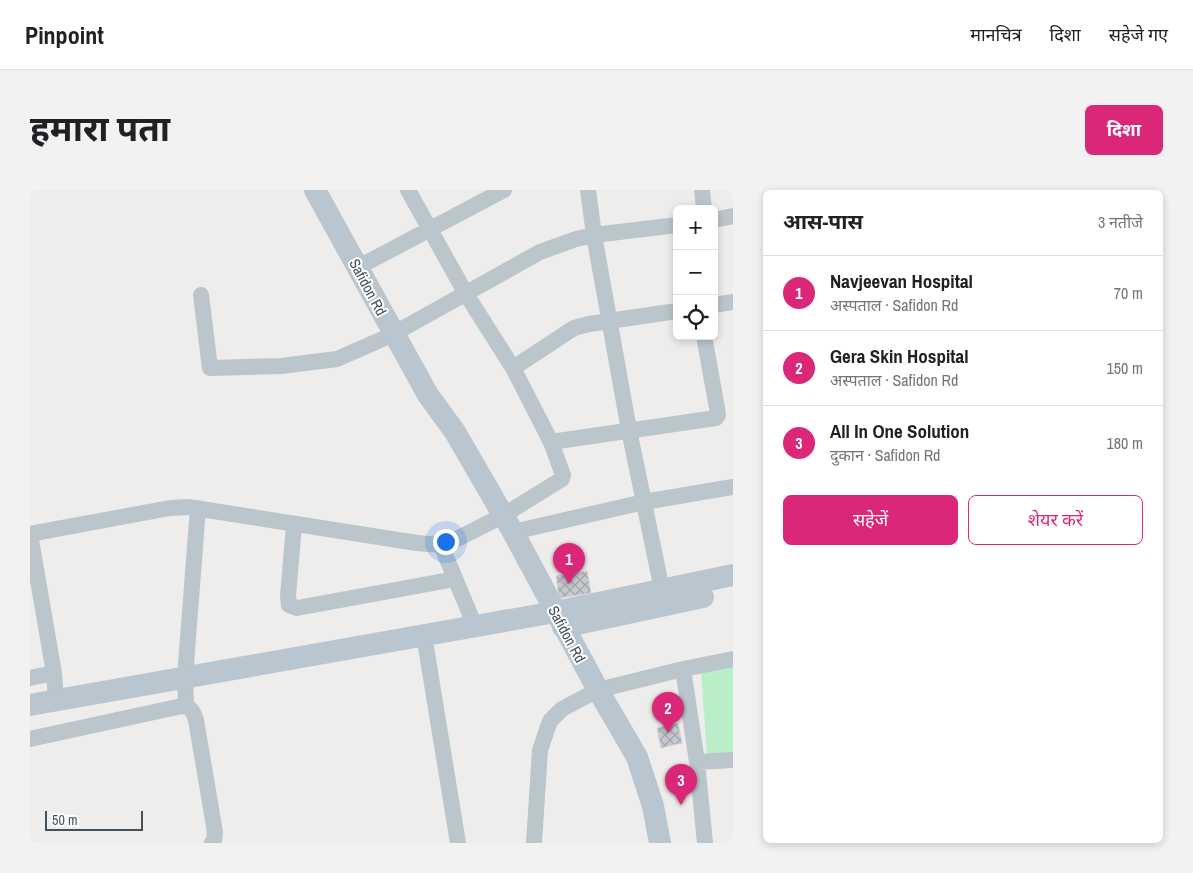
<!DOCTYPE html>
<html lang="hi">
<meta charset="utf-8">
<style>
:root{--surface:#fff;--page:#f2f2f2;--text:#202124;--muted:#757577;--line:#e0e0e0;--accent:#db2777}
body{margin:0;font-family:"Archivo Narrow","Noto Sans Devanagari",sans-serif;background:var(--page);color:var(--text)}
.controls{position:absolute;right:15px;top:15px;display:grid;overflow:hidden;border-radius:8px;box-shadow:0 2px 8px #0003}
.controls button{width:45px;height:45px;display:grid;place-items:center;padding:0;border:0;border-bottom:1px solid var(--line);background:var(--surface);color:var(--text);font:25px sans-serif}
.scale{position:absolute;left:15px;bottom:12px;width:98px;box-sizing:border-box;padding-left:5px;border:2px solid #455159;border-top:0;font-size:14px;line-height:18px;white-space:nowrap;color:#455159;-webkit-text-stroke:4px #fff;paint-order:stroke}
.you{position:absolute;left:415px;top:351px;width:18px;height:18px;margin:-12px;border:4px solid #fff;border-radius:50%;background:#1a73e8;box-shadow:0 0 0 8px #1a73e833}
.badge{display:grid;place-items:center;width:32px;height:32px;border-radius:50%;background:var(--accent);color:#fff;font-size:16px;font-weight:700}
.pin{position:absolute;translate:-50% -41px;filter:drop-shadow(0 1px 2px #0008)}
.pin::after{content:'';position:absolute;top:26px;width:18px;height:15px;background:inherit;clip-path:polygon(0 0,100% 0,50% 100%)}
.list{margin:0;padding:0;list-style:none}
h2{display:flex;justify-content:space-between;align-items:center;height:65px;margin:0;padding:0 20px;font-size:21px}
h2 small{font-size:16px;font-weight:400;color:var(--muted)}
.list li{display:grid;grid-template-columns:32px 1fr auto;gap:15px;align-items:center;box-sizing:border-box;height:75px;padding:0 20px;border-top:1px solid var(--line)}
.list b{display:block;font-size:19px;white-space:nowrap}
.list p{margin:0;font-size:16px;white-space:nowrap;color:var(--muted)}
.list em{font-size:16px;font-style:normal;color:var(--muted)}
.actions{display:flex;gap:10px;padding:15px 20px}
.actions a{flex:1;padding:11px 0;border:1px solid var(--accent);border-radius:8px;text-align:center;font-size:18px;color:var(--accent)}
.actions .main{background:var(--accent);color:#fff}
.icon{flex:none;width:28px;height:28px;fill:none;stroke:currentColor;stroke-width:2;stroke-linecap:round;stroke-linejoin:round}
.map{position:relative;flex:none;width:703px;height:653px;overflow:hidden;border-radius:8px}
header{display:flex;align-items:center;gap:30px;box-sizing:border-box;height:70px;padding:0 25px;background:var(--surface);border-bottom:1px solid var(--line)}
header strong{font-size:24px}
nav{display:flex;gap:28px;margin-inline-start:auto;font-size:18px}
.intro{display:flex;align-items:center;justify-content:space-between;box-sizing:border-box;height:120px;padding:0 30px}
h1{margin:0;font-size:35px}
.button{padding:12px 22px;border-radius:8px;background:var(--accent);color:#fff;font-size:18px;font-weight:700}
main{display:flex;gap:30px;padding:0 30px}
aside{flex:1;background:var(--surface);border-radius:8px;box-shadow:0 2px 8px #0003}
.map>svg:first-child{display:block}
.green{fill:#b9eec9}
.building{fill:url(#building-cross-hatch);stroke:#d0d3d8}
.lines{fill:none;stroke-linecap:round;stroke-linejoin:round}
.street{stroke:#bac5cc;stroke-width:16}
.secondary{stroke:#b9c6d0;stroke-width:22}
.labels{text-anchor:middle;dominant-baseline:central;stroke-width:4;stroke-linejoin:round;paint-order:stroke}
.street-label{font-size:15px;fill:#455159;stroke:#fff}
</style>
<header>
<strong>Pinpoint</strong>
<nav><a>मानचित्र</a><a>दिशा</a><a>सहेजे गए</a></nav>
</header>
<div class="intro"><h1>हमारा पता</h1><a class="button">दिशा</a></div>
<main>
<div class="map">
<svg width="703" height="653" viewBox="0 0 703 653">
<defs>
<pattern id="building-cross-hatch" width="8" height="8" patternUnits="userSpaceOnUse" patternTransform="scale(1.25)"><rect width="8" height="8" fill="#c6cacf"/><path d="M0 0l8 8M0 8l8-8" fill="none" stroke="#a3a6ab"/></pattern>
</defs>
<rect width="100%" height="100%" fill="#efecec"/>
<!-- green -->
<path class="green" d="M703 474V563L677 565 671 481Z"/>
<!-- building -->
<path class="building" d="M557 381 561 403 529 408 526 386Z
M648 533 652 553 631 558 627 538Z"/>
<g class="lines">
<!-- street -->
<path class="street" d="M558 0 564 45 599 240 632 400
M672 0 674 19
M684 30 703 26
M336 73 474 0
M171 105 180 178 251 176 307 169 364 144
M684 115 703 112
M372 139 510 62 546 49 564 45 647 35
M483 178 544 138 559 134 647 121
M521 252 686 228 688 225 687 218 674 146
M264 335 258 406 259 415 267 418 425 389
M483 342 614 312 703 297
M0 344 140 318 158 317 387 353 411 355 423 351 472 326 532 289 533 285 521 252 483 178 436 104 378 0
M0 344 24 483 26 510
M411 355 445 436
M394 445 428 653
M653 479 667 572 675 653
M0 488 24 483
M156 516 155 487 168 318
M0 549 152 516C161 517 163 521 166 530L185 642 184 650 182 653
M667 572 703 570
M504 653 510 560 520 531 532 519 568 500 653 479 703 469"/>
<!-- secondary -->
<path class="secondary" d="M285 0 398 205 425 242 483 342 568 500 607 567 623 616 630 653
M533 437 673 407
M0 515 525 422 703 385"/>
</g>
<g class="labels">
<!-- street labels -->
<g class="street-label">
<text transform="translate(338 97) rotate(62)">Safidon Rd</text>
<text transform="translate(537 444) rotate(62)">Safidon Rd</text>
</g>
</g>
</svg>
<div class="controls">
<button>+</button>
<button>−</button>
<button><svg class="icon" aria-label="locate" viewBox="0 0 24 24"><circle cx="12" cy="12" r="6"/><path d="M12 2v4M12 18v4M2 12h4M18 12h4"/></svg></button>
</div>
<div class="scale">50 m</div>
<div class="you"></div>
<div class="pin badge" style="left:539px;top:394px">1</div>
<div class="pin badge" style="left:638px;top:543px">2</div>
<div class="pin badge" style="left:651px;top:615px">3</div>
</div>
<aside>
<h2>आस-पास<small>3 नतीजे</small></h2>
<ul class="list">
<li><span class="badge">1</span><div><b>Navjeevan Hospital</b><p>अस्पताल · Safidon Rd</p></div><em>70 m</em></li>
<li><span class="badge">2</span><div><b>Gera Skin Hospital</b><p>अस्पताल · Safidon Rd</p></div><em>150 m</em></li>
<li><span class="badge">3</span><div><b>All In One Solution</b><p>दुकान · Safidon Rd</p></div><em>180 m</em></li>
</ul>
<div class="actions"><a class="main">सहेजें</a><a>शेयर करें</a></div>
</aside>
</main>
